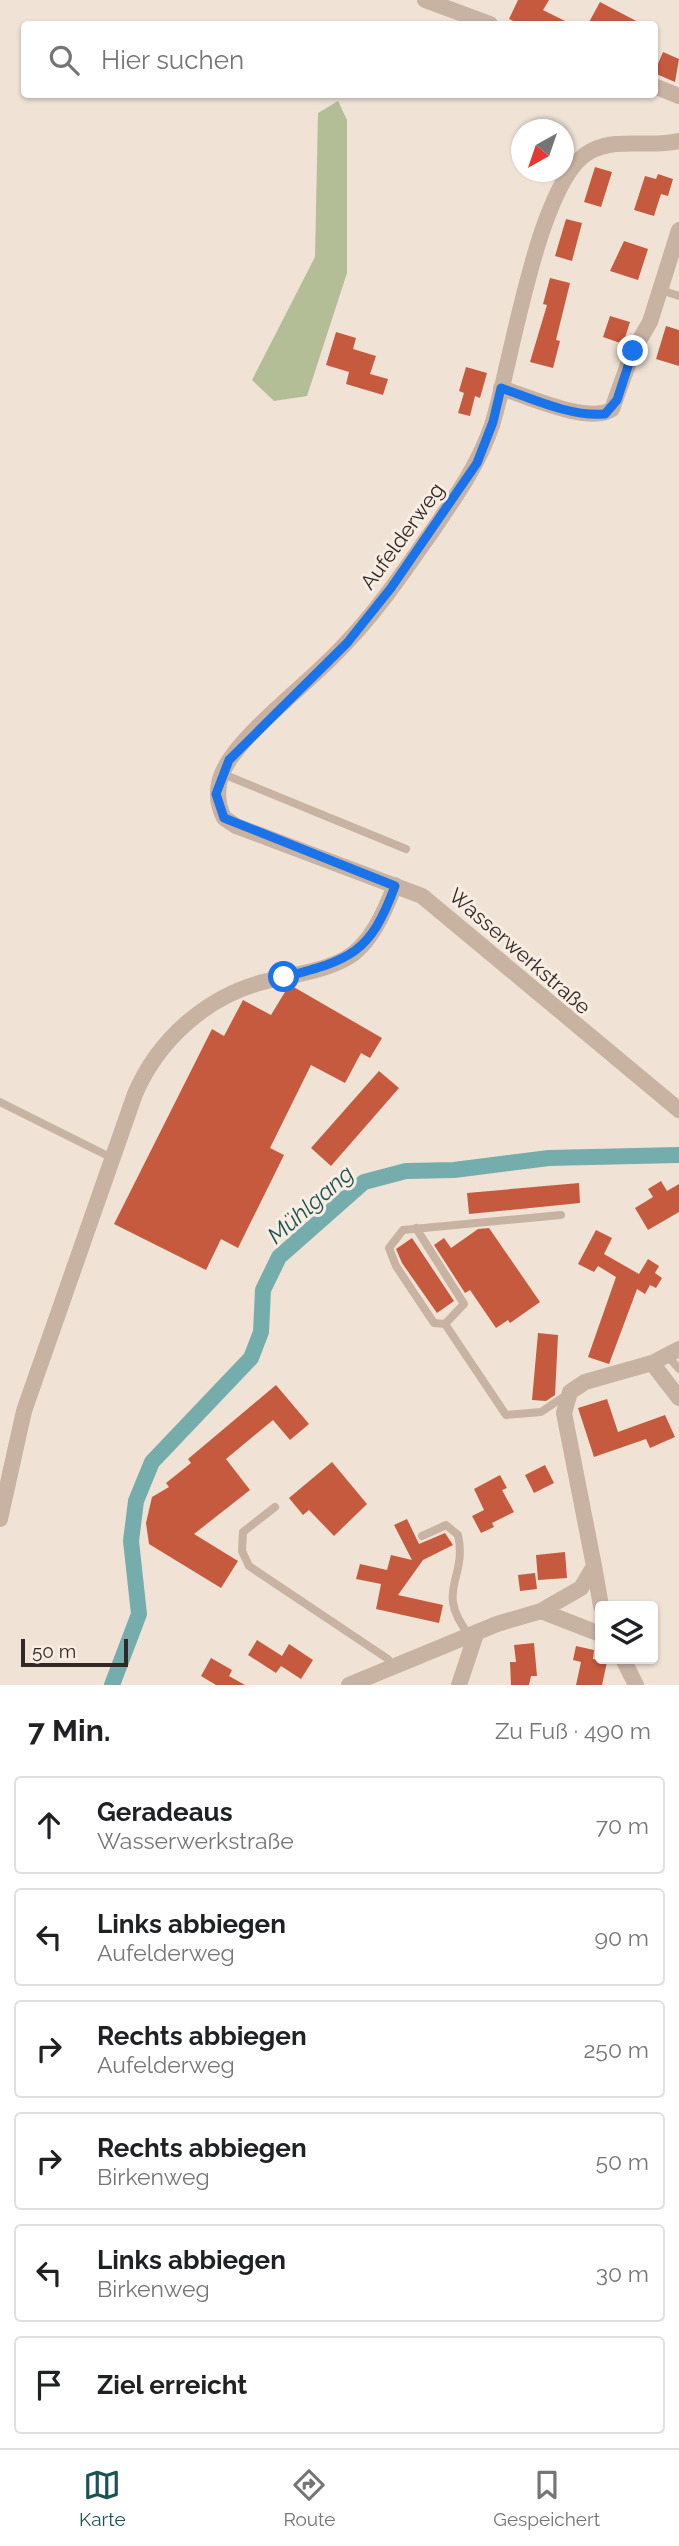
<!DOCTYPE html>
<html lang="de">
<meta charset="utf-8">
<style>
:root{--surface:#fff;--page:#f6f6f6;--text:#202124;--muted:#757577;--line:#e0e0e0;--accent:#1b5253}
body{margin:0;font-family:Raleway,sans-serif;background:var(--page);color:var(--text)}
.controls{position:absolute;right:21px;bottom:21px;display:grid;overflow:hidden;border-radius:7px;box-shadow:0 2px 5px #0004}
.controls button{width:63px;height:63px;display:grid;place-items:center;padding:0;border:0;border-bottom:2px solid var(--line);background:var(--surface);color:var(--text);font:35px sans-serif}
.compass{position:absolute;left:511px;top:119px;width:63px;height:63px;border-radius:50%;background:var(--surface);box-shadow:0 2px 5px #0004;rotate:220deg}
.scale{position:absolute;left:21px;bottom:18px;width:107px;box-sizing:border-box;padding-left:7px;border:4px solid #322825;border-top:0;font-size:19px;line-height:24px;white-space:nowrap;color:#322825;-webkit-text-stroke:5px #f8ede2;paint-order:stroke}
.stop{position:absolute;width:21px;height:21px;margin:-16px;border:5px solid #1a73e8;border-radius:50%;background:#fff}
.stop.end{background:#1a73e8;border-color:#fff;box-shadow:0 2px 7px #0008}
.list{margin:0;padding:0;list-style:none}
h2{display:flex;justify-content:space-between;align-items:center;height:91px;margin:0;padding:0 28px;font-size:30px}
h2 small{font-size:23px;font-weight:400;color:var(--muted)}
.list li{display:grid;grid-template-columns:46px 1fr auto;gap:21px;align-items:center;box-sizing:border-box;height:98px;margin:0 14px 14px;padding:0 14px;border:2px solid var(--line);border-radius:7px}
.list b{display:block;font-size:26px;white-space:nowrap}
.list p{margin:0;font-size:23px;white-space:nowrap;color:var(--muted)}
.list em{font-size:23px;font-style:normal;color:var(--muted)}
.icon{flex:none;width:38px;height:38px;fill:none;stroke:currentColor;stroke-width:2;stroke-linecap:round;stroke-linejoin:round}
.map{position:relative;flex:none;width:679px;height:1685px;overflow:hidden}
.search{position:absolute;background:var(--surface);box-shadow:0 2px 5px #0004;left:21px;right:21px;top:21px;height:77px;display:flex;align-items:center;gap:18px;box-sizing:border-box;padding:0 24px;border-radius:7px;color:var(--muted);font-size:26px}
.sheet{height:763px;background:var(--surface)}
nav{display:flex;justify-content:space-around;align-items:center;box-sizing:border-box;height:98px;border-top:2px solid var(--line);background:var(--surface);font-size:19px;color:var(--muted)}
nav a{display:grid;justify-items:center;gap:4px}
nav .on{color:var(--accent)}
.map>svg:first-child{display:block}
.green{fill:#b3be96}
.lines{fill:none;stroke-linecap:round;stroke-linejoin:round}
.canal{stroke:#75adad;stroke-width:16}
.building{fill:#c55a3f}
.service{stroke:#c8b2a2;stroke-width:8}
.minor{stroke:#c8b2a2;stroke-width:16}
.route{stroke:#1a73e8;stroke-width:9}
.labels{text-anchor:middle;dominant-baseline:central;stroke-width:6;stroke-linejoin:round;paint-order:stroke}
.street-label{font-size:21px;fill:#322825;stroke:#f8ede2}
.water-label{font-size:23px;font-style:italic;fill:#1b5253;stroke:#f8ede2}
</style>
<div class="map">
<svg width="679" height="1685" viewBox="0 0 679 1685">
<rect width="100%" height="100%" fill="#f0e3d6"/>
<!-- green -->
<path class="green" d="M338 101 347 120V273L307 396 274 401 252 380 315 257 318 113Z"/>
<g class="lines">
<!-- canal -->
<path class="canal" d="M112 1685 139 1614 131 1541 136 1501 152 1462 251 1358 261 1332 263 1290 279 1257 364 1182 406 1171 454 1170 549 1158 679 1155"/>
</g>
<!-- building -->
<path class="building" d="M518 0H549L543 10 571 24H520L509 19Z
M600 2 642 24H588Z
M663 52 679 59 675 82 654 73Z
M595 167 612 172 601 207 584 202Z
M658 174 673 179 668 196 661 194 654 216 634 210 645 176 656 179Z
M566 219 582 223 572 261 555 256Z
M624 241 648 249 638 280 610 271Z
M550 278 570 283 556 340 560 341 553 368 530 362 547 305 543 304Z
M610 316 630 322 623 344 603 337Z
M666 326 679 330V366L656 359Z
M336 332 356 338 353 349 376 356 370 374 388 379 383 395 346 384 349 372 326 365Z
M466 367 487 373 480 398 475 396 470 416 458 413 464 393 459 391Z
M292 986 382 1038 370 1058 361 1053 345 1083 311 1065 270 1148 284 1155 238 1248 221 1239 206 1270 114 1224 212 1029 224 1036 243 1000 271 1015 288 987Z
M379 1071 399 1088 331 1166 311 1148Z
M661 1181 667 1191 679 1184V1212L648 1230 635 1208 653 1197 648 1189Z
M579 1183 580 1203 469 1214 467 1193Z
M489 1228 540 1302 510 1323 508 1320 496 1328 470 1290 465 1293 434 1245 444 1238 451 1248 478 1229Z
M596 1230 612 1238 604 1254 639 1274 648 1259 659 1266 655 1273 662 1278 656 1288 650 1285 645 1294 637 1289 609 1364 588 1357 616 1277 598 1266 594 1272 578 1264Z
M412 1238 454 1301 437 1313 402 1263 396 1249Z
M538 1333 558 1335 555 1395 546 1401 532 1400Z
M276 1385 309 1424 290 1440 273 1420 226 1459 250 1490 194 1534 238 1561 221 1588 149 1544 146 1523 152 1497 169 1487 166 1483 191 1463 188 1459Z
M607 1399 618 1432 665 1415 675 1437 650 1448 646 1439 594 1457 578 1408Z
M332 1462 367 1504 334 1536 309 1510 303 1515 289 1498Z
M545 1465 554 1483 534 1493 525 1475Z
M500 1475 507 1488 502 1490 514 1512 492 1523 494 1527 481 1533 472 1516 484 1510 474 1489Z
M407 1519 419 1544 445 1533 453 1545 423 1560 398 1595 443 1605 439 1623 376 1609 381 1584 356 1579 360 1564 387 1570 391 1555 412 1560 394 1525Z
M565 1552 567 1578 538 1580 536 1555Z
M535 1573 537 1589 520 1591 518 1575Z
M257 1640 282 1656 289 1644 313 1660 301 1679 281 1666 276 1673 248 1655Z
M534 1643 537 1676H531L529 1685H511L510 1662H516L514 1645Z
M576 1646 594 1650 593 1659 607 1662 602 1685H576L581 1662 573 1660Z
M211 1658 232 1670 229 1676 245 1685H216L201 1676Z"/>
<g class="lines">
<!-- service -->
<path class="service" d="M661 290 679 296
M223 774 406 849
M0 1102 114 1159
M561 1215 403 1230 389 1248 396 1266 434 1323 445 1324 506 1415 541 1412 568 1394
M416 1228 464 1304 445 1324
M667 1355 679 1369
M275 1507 243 1532 242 1551 249 1566 388 1659 392 1667
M422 1536 446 1525 458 1535C468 1580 433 1590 470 1636"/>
<!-- minor -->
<path class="minor" d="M425 0 490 24
M654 86 679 96
M679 141C650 148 618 137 591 151 538 176 511 367 492 425 479 464 456 496 433 530 405 569 379 609 346 643 313 680 257 720 230 759 217 778 214 798 224 818L236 826 422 896 679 1110
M501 388C527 396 590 425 612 409L633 351 650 322 679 230
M652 1363 679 1398
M0 1519 24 1411 135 1094C158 1040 206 997 263 982 289 975 321 972 345 959 370 946 385 911 395 885
M594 1566 601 1606
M541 1611 581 1588 594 1566 564 1413 570 1392 585 1382 652 1363 679 1349
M623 1659 636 1685
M349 1685 497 1624 541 1611 600 1634
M459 1685 476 1634"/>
</g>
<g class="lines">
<!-- route -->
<path class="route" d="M284 977C350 960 370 954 395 886L224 818 216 794 229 760 347 643 391 588 477 463 493 422 501 388C533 399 571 417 605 414L617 400 633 351"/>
</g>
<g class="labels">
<!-- street labels -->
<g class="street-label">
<text transform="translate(402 536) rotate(-54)">Aufelderweg</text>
<text transform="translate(520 951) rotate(41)">Wasserwerkstraße</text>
</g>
<!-- water labels -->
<g class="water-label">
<text transform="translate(310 1204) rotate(-41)">Mühlgang</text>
</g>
</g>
</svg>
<div class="controls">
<button><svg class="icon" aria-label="layers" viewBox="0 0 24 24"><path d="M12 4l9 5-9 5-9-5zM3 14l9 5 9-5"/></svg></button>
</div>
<svg class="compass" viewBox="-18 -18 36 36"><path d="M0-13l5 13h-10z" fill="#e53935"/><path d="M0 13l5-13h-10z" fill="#757577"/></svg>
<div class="scale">50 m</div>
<div class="stop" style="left:284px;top:977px"></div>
<div class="stop end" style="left:633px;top:351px"></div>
<div class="search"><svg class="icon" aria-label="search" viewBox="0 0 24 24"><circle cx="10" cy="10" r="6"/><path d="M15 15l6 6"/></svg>Hier suchen</div>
</div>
<section class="sheet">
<h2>7 Min.<small>Zu Fuß · 490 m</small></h2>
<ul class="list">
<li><svg class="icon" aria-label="ahead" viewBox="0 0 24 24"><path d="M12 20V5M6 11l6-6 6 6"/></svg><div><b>Geradeaus</b><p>Wasserwerkstraße</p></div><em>70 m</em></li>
<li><svg class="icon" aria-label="left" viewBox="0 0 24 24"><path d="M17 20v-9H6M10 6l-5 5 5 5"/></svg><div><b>Links abbiegen</b><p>Aufelderweg</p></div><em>90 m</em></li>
<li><svg class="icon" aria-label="right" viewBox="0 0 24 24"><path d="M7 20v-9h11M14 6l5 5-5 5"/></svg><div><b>Rechts abbiegen</b><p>Aufelderweg</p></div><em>250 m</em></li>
<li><svg class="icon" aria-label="right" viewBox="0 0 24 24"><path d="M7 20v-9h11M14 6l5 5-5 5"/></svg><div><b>Rechts abbiegen</b><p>Birkenweg</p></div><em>50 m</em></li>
<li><svg class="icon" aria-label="left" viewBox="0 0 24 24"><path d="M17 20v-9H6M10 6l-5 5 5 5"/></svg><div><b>Links abbiegen</b><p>Birkenweg</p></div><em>30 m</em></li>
<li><svg class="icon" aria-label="arrive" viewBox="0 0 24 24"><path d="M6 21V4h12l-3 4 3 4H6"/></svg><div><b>Ziel erreicht</b></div></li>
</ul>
</section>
<nav>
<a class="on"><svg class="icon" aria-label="map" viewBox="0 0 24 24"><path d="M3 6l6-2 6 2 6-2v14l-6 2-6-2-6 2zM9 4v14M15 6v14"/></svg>Karte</a>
<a><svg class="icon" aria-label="directions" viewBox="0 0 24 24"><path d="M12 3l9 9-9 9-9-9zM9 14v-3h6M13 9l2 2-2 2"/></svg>Route</a>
<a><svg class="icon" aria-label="saved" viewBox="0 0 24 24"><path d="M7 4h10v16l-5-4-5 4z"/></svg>Gespeichert</a>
</nav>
